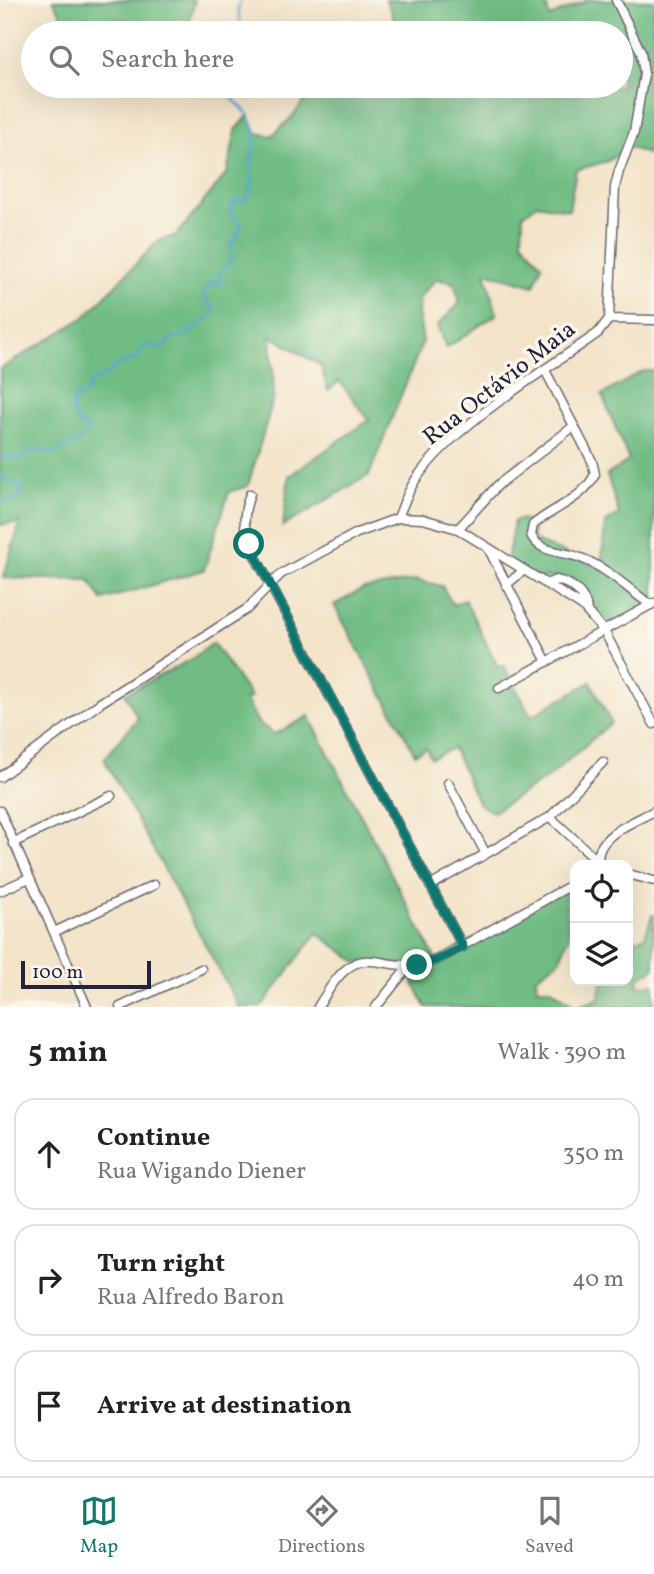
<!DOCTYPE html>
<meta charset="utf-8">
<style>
:root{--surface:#fff;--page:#f6f6f6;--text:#222;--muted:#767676;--line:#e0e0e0;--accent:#0f766e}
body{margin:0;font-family:Vollkorn,serif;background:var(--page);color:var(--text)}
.controls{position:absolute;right:21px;bottom:21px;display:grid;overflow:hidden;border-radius:14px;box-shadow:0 7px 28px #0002}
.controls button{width:63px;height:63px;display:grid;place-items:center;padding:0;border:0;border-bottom:2px solid var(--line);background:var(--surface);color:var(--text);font:35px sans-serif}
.scale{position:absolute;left:21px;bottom:18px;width:130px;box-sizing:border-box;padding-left:7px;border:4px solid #22223b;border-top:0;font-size:19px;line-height:24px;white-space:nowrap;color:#22223b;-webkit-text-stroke:5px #fbf7ec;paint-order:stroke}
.stop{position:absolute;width:21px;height:21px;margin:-16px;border:5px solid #0f766e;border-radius:50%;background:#fff}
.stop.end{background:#0f766e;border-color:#fff;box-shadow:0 2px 7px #0008}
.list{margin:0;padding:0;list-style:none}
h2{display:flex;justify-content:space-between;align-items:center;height:91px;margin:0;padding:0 28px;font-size:30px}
h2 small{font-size:23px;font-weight:400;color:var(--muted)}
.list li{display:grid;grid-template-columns:46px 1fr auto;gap:21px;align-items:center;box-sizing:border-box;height:112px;margin:0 14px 14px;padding:0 14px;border:2px solid var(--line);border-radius:21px}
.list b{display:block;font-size:26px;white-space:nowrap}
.list p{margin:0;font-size:23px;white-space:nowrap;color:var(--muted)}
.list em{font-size:23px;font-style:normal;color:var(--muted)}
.icon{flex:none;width:38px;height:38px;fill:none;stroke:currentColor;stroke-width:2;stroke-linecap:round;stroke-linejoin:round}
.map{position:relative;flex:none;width:654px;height:1007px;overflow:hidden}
.search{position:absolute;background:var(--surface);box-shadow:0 7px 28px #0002;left:21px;right:21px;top:21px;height:77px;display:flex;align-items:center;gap:18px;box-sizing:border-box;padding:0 24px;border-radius:38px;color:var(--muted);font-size:26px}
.sheet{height:469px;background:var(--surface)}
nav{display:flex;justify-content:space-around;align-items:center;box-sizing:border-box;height:98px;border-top:2px solid var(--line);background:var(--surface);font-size:19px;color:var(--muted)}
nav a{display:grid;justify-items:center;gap:4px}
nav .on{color:var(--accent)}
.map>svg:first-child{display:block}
.forest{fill:#70bc84;stroke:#496f60;stroke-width:2}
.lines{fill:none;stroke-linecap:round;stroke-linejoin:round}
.stream{stroke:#5fa4d4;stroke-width:2.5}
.minor-casing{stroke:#6b666c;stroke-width:11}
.minor{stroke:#fff;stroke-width:8}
.route{stroke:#0f766e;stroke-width:9}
.labels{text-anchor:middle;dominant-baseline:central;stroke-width:7;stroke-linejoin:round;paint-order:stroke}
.street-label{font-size:24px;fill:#22223b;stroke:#fbf7ec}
</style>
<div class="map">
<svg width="654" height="1007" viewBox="0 0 654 1007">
<rect width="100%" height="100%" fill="#fbf7ec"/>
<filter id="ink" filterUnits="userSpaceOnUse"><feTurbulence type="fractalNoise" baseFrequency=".0143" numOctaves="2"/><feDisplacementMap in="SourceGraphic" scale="14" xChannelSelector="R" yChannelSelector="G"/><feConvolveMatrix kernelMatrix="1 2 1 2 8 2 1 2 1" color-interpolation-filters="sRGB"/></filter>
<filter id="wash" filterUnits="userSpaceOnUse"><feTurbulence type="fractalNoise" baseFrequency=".00686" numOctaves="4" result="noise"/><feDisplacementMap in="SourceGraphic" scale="28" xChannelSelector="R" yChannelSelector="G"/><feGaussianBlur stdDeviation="1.57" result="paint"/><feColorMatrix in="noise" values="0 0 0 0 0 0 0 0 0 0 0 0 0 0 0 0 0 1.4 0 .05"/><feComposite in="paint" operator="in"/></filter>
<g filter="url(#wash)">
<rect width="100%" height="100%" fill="#f3e3c8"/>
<!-- forest -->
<path class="forest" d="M53 0H195L188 28 161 33 118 18 97 32 70 30Z
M386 0H544L550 17 588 0H654V156L628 147 608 161 576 170 569 210 537 204 523 215 522 241 542 265 534 286 485 272 497 314 446 348 437 326 460 303 454 283 436 279 420 297 418 313 423 341 369 475 283 526 289 476 369 420 339 381 328 391 321 366 271 336 274 396 248 486 229 492 204 570 102 600 89 580 3 578 20 523 0 525V369L85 317 159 240 176 236 227 173 236 130 249 115 256 133 272 136 293 116 314 87 621 86V33H400Z
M643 371H654V603L604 631C583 605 581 570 537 579L507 561 514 521 523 519 533 525V540L601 568 605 523 619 514 607 475 629 460 602 395Z
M417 580 442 586 453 605 465 600 498 667 504 666 531 716 591 682 611 723 550 776 493 812 479 804 453 748 431 758 426 748 415 754 334 605 363 589Z
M213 643 251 697 246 700 258 723 275 734 309 716 436 960 565 888 569 936 559 961 536 977 537 988H550L577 1007 598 999 603 981H628V944L645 936 652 915H654V969L639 978 638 986 654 984V1007H426L413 982 417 966 357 962 317 933 261 1007H237L238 1005 104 759 138 718 125 694 190 660Z"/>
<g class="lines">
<!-- stream -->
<path class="stream" d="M241 0 238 9 242 33
M0 457 23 458 34 449 53 454 85 437 90 427 78 424 72 409 74 398 87 393 90 383 110 373 114 366 138 358 143 346 156 345 163 349 172 338C192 335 201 324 215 310L208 304 203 294 212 282 220 284 219 276 232 257 229 244 235 240 241 224 229 211 236 200 244 201 253 185 250 168 256 133 249 115 232 98 237 93V86
M0 475 6 480 24 488 17 499 0 503"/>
</g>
</g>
<g filter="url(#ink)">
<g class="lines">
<!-- minor casing -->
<g class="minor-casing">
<path id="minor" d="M609 319 615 187 619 171 634 132 644 74 641 52 616 0
M609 319 654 320
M545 370 592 461 595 474C584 499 552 508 533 525L531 535C539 553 562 551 578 557 605 566 628 589 651 605
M250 494C242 516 243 530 253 552L463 947
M398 518C403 505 408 491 416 479 455 423 542 373 598 333L609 319
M458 529 498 485 574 426
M489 550 547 662
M546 584 556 580C572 583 586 594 587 611
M506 585 523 571
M499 688 654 603
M0 777 100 703 247 609 281 574 357 533 398 518 423 519 458 529 582 606 604 631 654 724
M448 783 486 854
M0 811 87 1007
M550 817 598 861
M13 843 111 796
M599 865C592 836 633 823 654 811
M628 874 654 881
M430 886 550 817 603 762
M0 891 29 878
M54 932 154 885
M120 1007 201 969
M318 1007C326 994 336 976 349 967 366 954 385 965 403 965 415 966 425 964 437 960L575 883
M376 1007 410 965"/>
</g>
<!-- minor -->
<use href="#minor" class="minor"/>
</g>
</g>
<g class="lines" filter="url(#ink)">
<!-- route -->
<path class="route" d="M249 544 463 947 437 960 417 965"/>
</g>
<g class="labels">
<!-- street labels -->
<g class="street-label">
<text transform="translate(500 384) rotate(-38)">Rua Octávio Maia</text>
</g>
</g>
</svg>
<div class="controls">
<button><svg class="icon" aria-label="locate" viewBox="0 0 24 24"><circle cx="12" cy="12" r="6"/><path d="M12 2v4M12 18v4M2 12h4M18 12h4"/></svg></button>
<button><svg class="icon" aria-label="layers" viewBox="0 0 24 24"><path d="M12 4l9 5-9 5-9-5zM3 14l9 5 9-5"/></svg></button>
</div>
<div class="scale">100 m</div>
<div class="stop" style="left:249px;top:544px"></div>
<div class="stop end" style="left:417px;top:965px"></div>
<div class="search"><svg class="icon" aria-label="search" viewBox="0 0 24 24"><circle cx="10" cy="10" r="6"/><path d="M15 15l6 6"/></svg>Search here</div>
</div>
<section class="sheet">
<h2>5 min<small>Walk · 390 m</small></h2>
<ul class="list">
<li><svg class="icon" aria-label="ahead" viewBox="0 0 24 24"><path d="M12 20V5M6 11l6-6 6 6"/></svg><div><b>Continue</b><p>Rua Wigando Diener</p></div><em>350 m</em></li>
<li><svg class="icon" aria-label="right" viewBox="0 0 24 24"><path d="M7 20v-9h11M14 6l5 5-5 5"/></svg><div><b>Turn right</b><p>Rua Alfredo Baron</p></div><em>40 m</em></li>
<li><svg class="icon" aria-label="arrive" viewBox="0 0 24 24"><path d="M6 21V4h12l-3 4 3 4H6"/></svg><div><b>Arrive at destination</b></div></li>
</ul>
</section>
<nav>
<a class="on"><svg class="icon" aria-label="map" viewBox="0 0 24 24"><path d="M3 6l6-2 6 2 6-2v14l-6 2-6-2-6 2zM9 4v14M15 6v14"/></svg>Map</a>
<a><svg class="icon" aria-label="directions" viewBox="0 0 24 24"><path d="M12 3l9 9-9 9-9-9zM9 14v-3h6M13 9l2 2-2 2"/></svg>Directions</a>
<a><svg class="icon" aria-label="saved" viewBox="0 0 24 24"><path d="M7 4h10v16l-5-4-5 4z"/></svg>Saved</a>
</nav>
